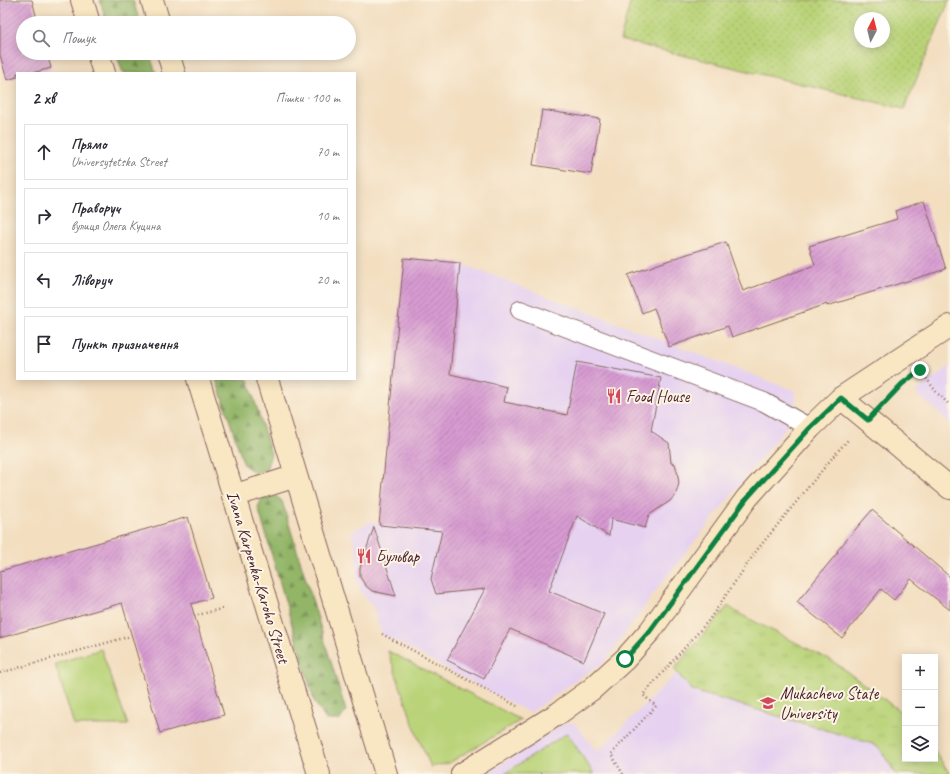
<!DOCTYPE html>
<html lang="uk">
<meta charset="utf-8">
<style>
:root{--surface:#fff;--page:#f7f7f7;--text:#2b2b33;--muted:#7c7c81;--line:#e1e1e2}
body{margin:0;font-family:Caveat,sans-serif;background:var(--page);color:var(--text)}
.controls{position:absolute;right:12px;bottom:12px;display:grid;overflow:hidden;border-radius:0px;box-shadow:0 2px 10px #0003}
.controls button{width:36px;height:36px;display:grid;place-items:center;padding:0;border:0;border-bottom:1px solid var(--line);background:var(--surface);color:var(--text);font:20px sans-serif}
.compass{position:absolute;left:854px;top:12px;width:36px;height:36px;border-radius:50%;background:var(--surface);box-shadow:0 2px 10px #0003;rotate:7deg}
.stop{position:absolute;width:12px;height:12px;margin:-9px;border:3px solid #0b8043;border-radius:50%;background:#fff}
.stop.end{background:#0b8043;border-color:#fff;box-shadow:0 1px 4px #0008}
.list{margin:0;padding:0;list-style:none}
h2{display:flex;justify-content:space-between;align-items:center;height:52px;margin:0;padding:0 16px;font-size:17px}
h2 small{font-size:13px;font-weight:400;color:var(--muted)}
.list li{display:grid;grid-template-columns:26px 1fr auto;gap:12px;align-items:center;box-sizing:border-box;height:56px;margin:0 8px 8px;padding:0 8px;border:1px solid var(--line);border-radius:0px}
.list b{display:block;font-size:15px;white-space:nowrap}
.list p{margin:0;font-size:13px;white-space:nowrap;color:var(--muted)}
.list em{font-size:13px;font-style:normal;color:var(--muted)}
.icon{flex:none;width:22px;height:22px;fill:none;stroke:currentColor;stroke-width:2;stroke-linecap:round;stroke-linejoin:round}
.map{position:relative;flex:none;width:950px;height:774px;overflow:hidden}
.search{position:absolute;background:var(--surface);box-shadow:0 2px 10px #0003;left:16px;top:16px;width:340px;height:44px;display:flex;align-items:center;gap:10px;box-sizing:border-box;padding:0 14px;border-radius:22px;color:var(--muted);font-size:15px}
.panel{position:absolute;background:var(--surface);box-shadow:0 2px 10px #0003;left:16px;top:72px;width:340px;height:308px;border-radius:0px}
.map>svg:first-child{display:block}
.built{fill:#e6d2f0}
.grass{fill:url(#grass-tufts);stroke:#827952}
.forest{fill:url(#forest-firs);stroke:#6e6a4a}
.park{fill:#b9d378;stroke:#827952}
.garden{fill:url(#garden-dots);stroke:#827952;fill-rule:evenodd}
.building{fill:url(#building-hatch)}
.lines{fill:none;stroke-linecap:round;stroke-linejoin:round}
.service-casing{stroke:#85625f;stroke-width:20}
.secondary-casing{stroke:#85625f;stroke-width:24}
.path{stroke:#85625f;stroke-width:2.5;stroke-dasharray:1 3;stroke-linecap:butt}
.service{stroke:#fff;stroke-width:18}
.secondary{stroke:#f9e7c3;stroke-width:22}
.route{stroke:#0b8043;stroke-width:5}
.labels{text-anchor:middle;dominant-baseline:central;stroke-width:4;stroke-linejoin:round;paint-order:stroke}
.poi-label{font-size:17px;fill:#4a1f2b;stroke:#fcf5e5;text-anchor:start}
.street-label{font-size:17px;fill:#4a1f2b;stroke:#fcf5e5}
</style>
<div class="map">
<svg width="950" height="774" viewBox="0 0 950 774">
<defs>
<pattern id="grass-tufts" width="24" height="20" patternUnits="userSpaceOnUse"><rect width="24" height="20" fill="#b9d378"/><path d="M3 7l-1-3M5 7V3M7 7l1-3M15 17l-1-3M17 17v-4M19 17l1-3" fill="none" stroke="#a1b568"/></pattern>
<pattern id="forest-firs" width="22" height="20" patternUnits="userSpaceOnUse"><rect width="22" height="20" fill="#92b568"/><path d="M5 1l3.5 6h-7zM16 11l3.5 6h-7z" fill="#799356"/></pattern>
<pattern id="garden-dots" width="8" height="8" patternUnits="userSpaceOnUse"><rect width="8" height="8" fill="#b9d378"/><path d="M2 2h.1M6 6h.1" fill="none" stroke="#a1b568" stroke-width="1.8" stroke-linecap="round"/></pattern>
<pattern id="building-hatch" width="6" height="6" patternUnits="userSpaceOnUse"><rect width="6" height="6" fill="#d79bd1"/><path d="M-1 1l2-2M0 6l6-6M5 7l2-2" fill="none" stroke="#b07eaa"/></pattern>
</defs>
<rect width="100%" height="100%" fill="#fcf5e5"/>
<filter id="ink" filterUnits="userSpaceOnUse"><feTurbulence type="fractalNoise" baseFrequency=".025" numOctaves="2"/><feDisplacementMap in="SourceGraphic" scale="8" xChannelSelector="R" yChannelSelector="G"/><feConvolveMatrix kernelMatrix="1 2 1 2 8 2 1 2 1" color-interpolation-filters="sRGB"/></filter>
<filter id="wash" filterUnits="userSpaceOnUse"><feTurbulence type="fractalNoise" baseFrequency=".012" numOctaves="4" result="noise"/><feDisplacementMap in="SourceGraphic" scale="16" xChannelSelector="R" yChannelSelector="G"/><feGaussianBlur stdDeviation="0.9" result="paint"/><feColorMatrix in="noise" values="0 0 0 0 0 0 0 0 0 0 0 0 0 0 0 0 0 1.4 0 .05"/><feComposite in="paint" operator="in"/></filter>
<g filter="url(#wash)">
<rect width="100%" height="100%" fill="#f3dec0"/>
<!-- built -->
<path class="built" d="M404 258 460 263 795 391 796 402 788 424 660 585 603 664 580 677 530 713 382 634 373 607 361 592 356 578V551L351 532 372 521 379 524Z
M950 366V423L915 392Z
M737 613 834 662 905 715V759H935V751L950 774H486L567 722 575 723 597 752Z"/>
<!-- grass -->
<path class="grass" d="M728 606 738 613 834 662 905 715V759H935V751L950 774H896L880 749 873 744 700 693 691 689 674 669Z"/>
<!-- forest -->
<path class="forest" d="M100 0H133L140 23H107Z
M116 53H149L156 73H123Z
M216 379H248L271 454 266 470 255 473 244 465Z
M276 496 282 501 346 711 340 720H326L314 701 258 507 263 497Z"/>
<!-- park -->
<path class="park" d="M101 649 128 725H74L55 664Z
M388 651 521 720 449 763 431 767 417 735Z
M567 733 594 774H504Z"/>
<!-- garden -->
<path class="garden" d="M631 0H950V1H949L904 109 620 40ZM860 18H884V42H860Z"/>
<g id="blocks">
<!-- building -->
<path class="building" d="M0 0H32L38 23H23V53H47L51 68 32 73H17V77L7 80 0 55Z
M542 110 600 119 591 174 533 165Z
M924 201 946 269 827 306V304L732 337 728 326 669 347 654 308 642 313 628 275 678 257 726 242 743 291 815 265 809 246 897 219 895 211Z
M404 258 460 263 450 374 507 387 504 402 567 415 577 362 661 378 651 431 669 443 671 463 675 464 677 471 679 483 676 494 670 501 649 515 645 528 611 519 609 536 577 516 549 591 604 614 584 661 510 629 484 679 447 660 485 589 436 594 431 579 442 531 379 525Z
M872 510 950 577V610L911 579 894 600 881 589 842 638 797 602 838 552 837 551Z
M188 517 212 598 191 604 224 715 160 733 122 603 0 638V571Z
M374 527 396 596 372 591 365 585 360 577V568Z"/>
</g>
</g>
<g filter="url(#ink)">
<use href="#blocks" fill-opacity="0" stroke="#85625f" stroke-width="1"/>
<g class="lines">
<!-- service casing -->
<g class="service-casing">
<path id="service" d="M520 310 764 402 810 428"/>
</g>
<!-- secondary casing -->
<g class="secondary-casing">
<path id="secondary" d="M82 0 89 23
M152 0 159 23
M98 53 104 73
M168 53 174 73
M198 379 319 774
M267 379 386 774
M841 398 950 488
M233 496 296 476
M462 774 559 713 592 689 625 659 650 631 747 498 810 428 841 398 950 326"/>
</g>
<!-- path -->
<path class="path" d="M924 375 937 393 950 405
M194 616 225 608
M382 634 517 706
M0 673 131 636
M540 774H541
M623 774 611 754 656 706 643 695 709 620 757 550 837 452 848 440"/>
<!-- service -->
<use href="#service" class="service"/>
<!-- secondary -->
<use href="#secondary" class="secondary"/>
</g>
</g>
<g class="lines" filter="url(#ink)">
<!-- route -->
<path class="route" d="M625 659 650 631 747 498 810 428 841 398 868 420 902 384 920 370"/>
</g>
<!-- icons -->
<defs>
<g id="restaurant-bare" transform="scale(1.2)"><path d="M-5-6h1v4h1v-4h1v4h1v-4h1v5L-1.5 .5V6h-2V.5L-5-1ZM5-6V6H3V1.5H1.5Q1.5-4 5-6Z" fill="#d1495b" stroke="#fcf5e5" stroke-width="2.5" paint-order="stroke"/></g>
<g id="university-bare" transform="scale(1.2)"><path d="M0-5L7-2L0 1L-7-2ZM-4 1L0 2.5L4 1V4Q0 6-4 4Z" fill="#d1495b" stroke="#fcf5e5" stroke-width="2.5" paint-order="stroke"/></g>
</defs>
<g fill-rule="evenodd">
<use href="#restaurant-bare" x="614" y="396"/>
<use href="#restaurant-bare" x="364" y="556"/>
<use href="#university-bare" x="768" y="703"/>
</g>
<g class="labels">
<!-- poi labels -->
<g class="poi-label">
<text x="626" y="396">Food House</text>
<text x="376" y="556">Бульвар</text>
<text x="780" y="693">Mukachevo State<tspan x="780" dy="20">University</tspan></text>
</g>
<!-- street labels -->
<g class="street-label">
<text transform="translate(258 577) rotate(73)">Ivana Karpenka-Karoho Street</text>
</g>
</g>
</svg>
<div class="controls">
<button>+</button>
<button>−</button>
<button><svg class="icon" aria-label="layers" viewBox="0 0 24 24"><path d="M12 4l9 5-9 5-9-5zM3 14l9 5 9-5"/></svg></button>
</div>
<svg class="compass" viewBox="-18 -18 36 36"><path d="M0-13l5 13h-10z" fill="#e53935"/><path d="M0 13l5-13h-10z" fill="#7c7c81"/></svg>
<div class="stop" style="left:625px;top:659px"></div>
<div class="stop end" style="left:920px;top:370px"></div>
<div class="search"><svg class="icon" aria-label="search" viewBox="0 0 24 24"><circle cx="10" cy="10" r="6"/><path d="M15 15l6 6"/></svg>Пошук</div>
<section class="panel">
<h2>2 хв<small>Пішки · 100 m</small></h2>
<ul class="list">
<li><svg class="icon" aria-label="ahead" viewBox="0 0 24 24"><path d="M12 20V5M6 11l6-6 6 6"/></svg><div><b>Прямо</b><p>Universytetska Street</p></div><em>70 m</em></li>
<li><svg class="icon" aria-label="right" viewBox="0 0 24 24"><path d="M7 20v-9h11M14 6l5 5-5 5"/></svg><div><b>Праворуч</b><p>вулиця Олега Куцина</p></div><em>10 m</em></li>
<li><svg class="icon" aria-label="left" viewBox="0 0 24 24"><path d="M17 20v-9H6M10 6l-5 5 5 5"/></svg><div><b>Ліворуч</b></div><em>20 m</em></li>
<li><svg class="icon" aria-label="arrive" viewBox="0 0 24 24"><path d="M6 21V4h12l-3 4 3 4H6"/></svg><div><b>Пункт призначення</b></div></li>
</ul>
</section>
</div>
